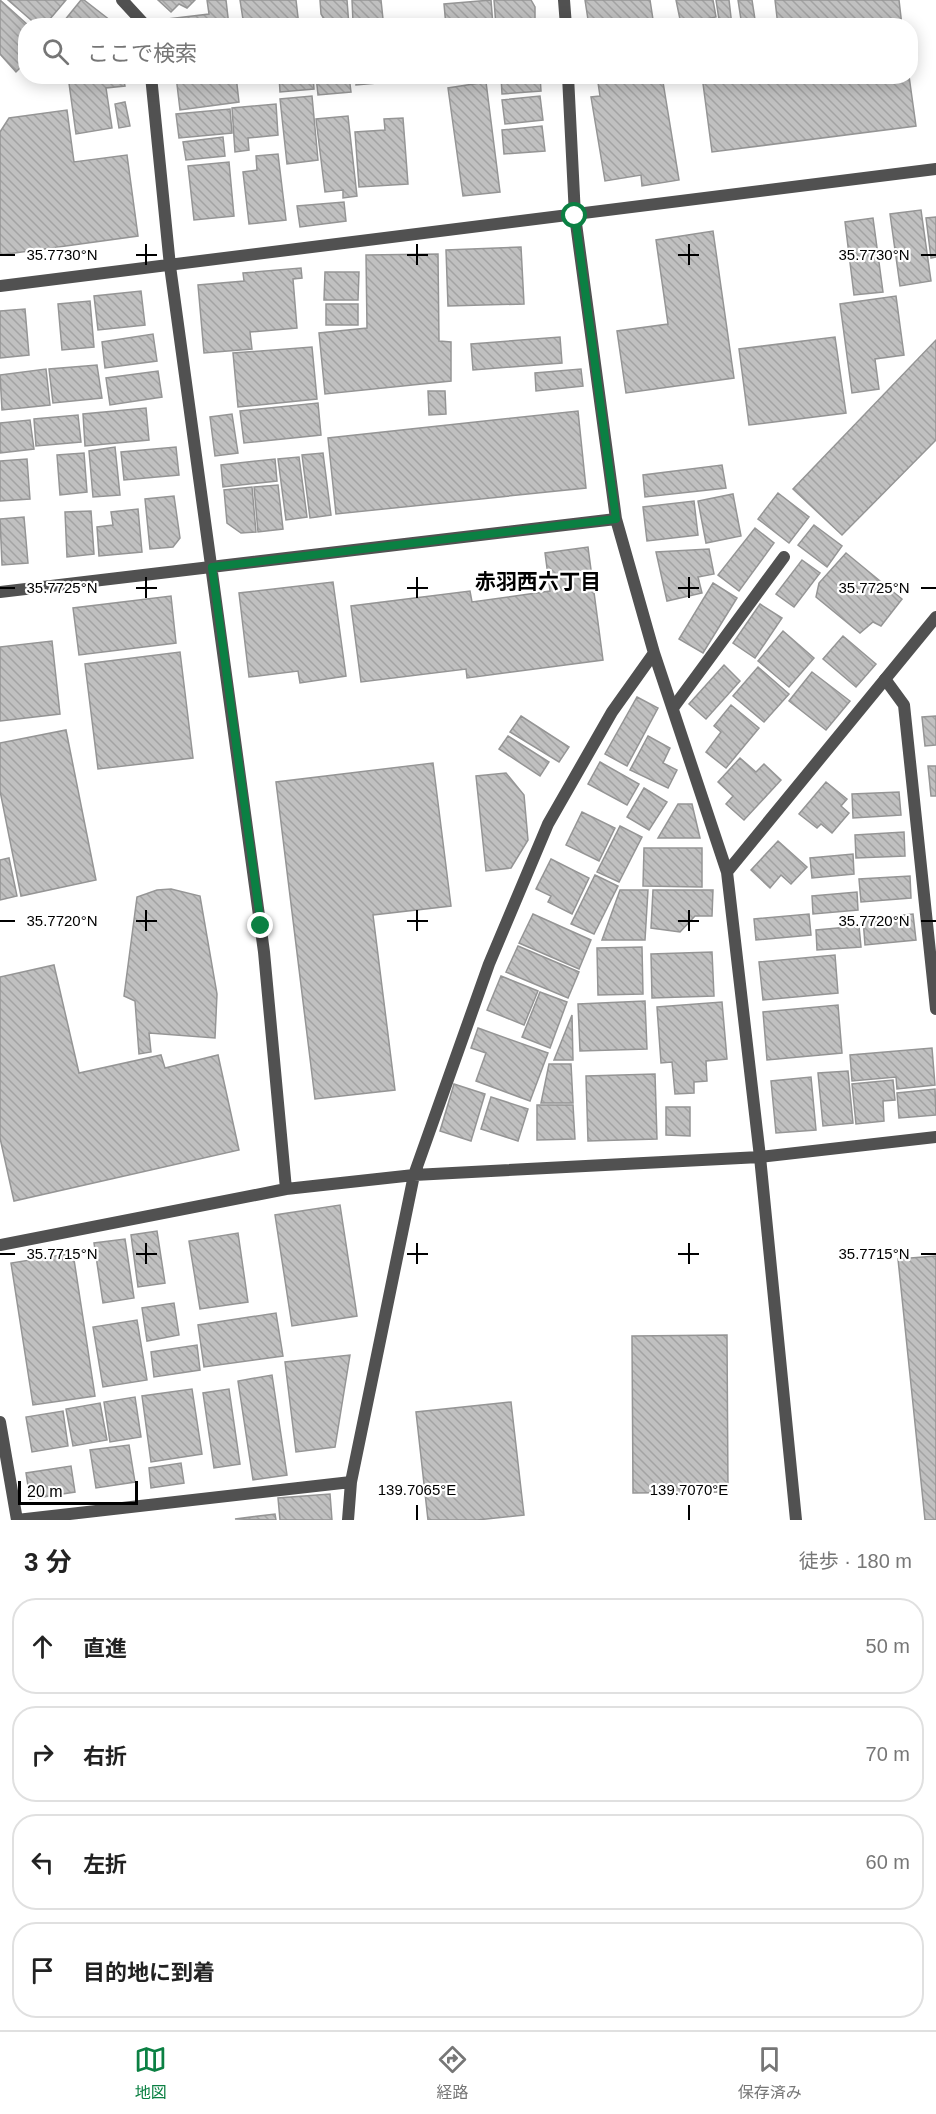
<!DOCTYPE html>
<html lang="ja">
<meta charset="utf-8">
<style>
:root{--surface:#fff;--page:#f6f6f6;--text:#222;--muted:#767676;--line:#e0e0e0;--accent:#0b8043}
body{margin:0;font-family:Helvetica,"Noto Sans JP",sans-serif;background:var(--page);color:var(--text)}
.scale{position:absolute;left:18px;bottom:15px;width:120px;box-sizing:border-box;padding-left:6px;border:3px solid #000;border-top:0;font-size:16px;line-height:21px;white-space:nowrap;color:#000;-webkit-text-stroke:4px #fff;paint-order:stroke}
.stop{position:absolute;width:18px;height:18px;margin:-14px;border:4px solid #0b8043;border-radius:50%;background:#fff}
.stop.end{background:#0b8043;border-color:#fff;box-shadow:0 2px 6px #0008}
.list{margin:0;padding:0;list-style:none}
h2{display:flex;justify-content:space-between;align-items:center;height:78px;margin:0;padding:0 24px;font-size:26px}
h2 small{font-size:20px;font-weight:400;color:var(--muted)}
.list li{display:grid;grid-template-columns:39px 1fr auto;gap:18px;align-items:center;box-sizing:border-box;height:96px;margin:0 12px 12px;padding:0 12px;border:2px solid var(--line);border-radius:24px}
.list b{display:block;font-size:22px;white-space:nowrap}
.list em{font-size:20px;font-style:normal;color:var(--muted)}
.icon{flex:none;width:33px;height:33px;fill:none;stroke:currentColor;stroke-width:2;stroke-linecap:round;stroke-linejoin:round}
.map{position:relative;flex:none;width:936px;height:1520px;overflow:hidden}
.search{position:absolute;background:var(--surface);box-shadow:0 3px 15px #0003;left:18px;right:18px;top:18px;height:66px;display:flex;align-items:center;gap:15px;box-sizing:border-box;padding:0 21px;border-radius:24px;color:var(--muted);font-size:22px}
.sheet{height:510px;background:var(--surface)}
nav{display:flex;justify-content:space-around;align-items:center;box-sizing:border-box;height:84px;border-top:2px solid var(--line);background:var(--surface);font-size:16px;color:var(--muted)}
nav a{display:grid;justify-items:center;gap:3px}
nav .on{color:var(--accent)}
.map>svg:first-child{display:block}
.building{fill:url(#building-back-hatch);stroke:#959595;stroke-width:1.5}
.lines{fill:none;stroke-linecap:round;stroke-linejoin:round}
.lane{stroke:#515151;stroke-width:12}
.street{stroke:#515151;stroke-width:12}
.route{stroke:#0b8043;stroke-width:8}
.ticks{fill:none;stroke:#000;stroke-width:2}
.labels{text-anchor:middle;dominant-baseline:central;stroke-width:4.5;stroke-linejoin:round;paint-order:stroke}
.neighbourhood-label{font-size:21px;font-weight:bold;fill:#000;stroke:#fff}
.ticks-label{font-size:15px;text-anchor:middle;fill:#000;stroke:#fff;stroke-width:4.5;stroke-linejoin:round;paint-order:stroke}
</style>
<div class="map">
<svg width="936" height="1520" viewBox="0 0 936 1520">
<defs>
<pattern id="building-back-hatch" width="6" height="6" patternUnits="userSpaceOnUse" patternTransform="scale(1.5)"><rect width="6" height="6" fill="#c0c0c0"/><path d="M-1 5l2 2M0 0l6 6M5-1l2 2" fill="none" stroke="#a3a3a3"/></pattern>
</defs>
<rect width="100%" height="100%" fill="#fff"/>
<!-- building -->
<path class="building" d="M0 0 29 26H26V62L16 72 0 54Z
M8 0H66L44 26H38Z
M81 0H84L115 24 60 26Z
M158 0H195L187 8 179 4 171 12Z
M207 0H226L229 26H169L168 19 209 14Z
M240 0H296L299 26H244Z
M320 0H347L349 26H328L321 14Z
M352 0H381L383 19 353 22Z
M491 0 493 26H446L444 4Z
M494 0H531L535 7V26H496Z
M585 0H650L654 26H589Z
M676 0H713L716 17 681 24Z
M716 0H729L732 26H720Z
M738 0H752L756 26H742Z
M775 0H899L902 26H829L828 20 778 26Z
M68 76H123L125 86 106 88 112 128 76 134Z
M176 76H236L239 102 180 110Z
M279 76H313L314 89 280 92Z
M316 76H349L351 92 318 95Z
M356 76H388V82L356 85Z
M501 76H540L541 91 502 94Z
M597 76H662L679 180 642 186 641 175 605 181 591 97 600 96Z
M702 76H909L916 126 712 152Z
M486 82 500 192 463 196 448 88Z
M312 96 318 160 287 164 280 99Z
M540 96 543 120 505 124 502 100Z
M125 102 130 126 119 128 115 104Z
M276 104 278 135 248 138 249 150 235 152 232 108Z
M230 109 232 133 179 138 176 114Z
M67 110 74 162 127 155 138 236 0 255V132L9 118Z
M348 116 357 196 343 198V190L325 192 316 119Z
M403 118 408 184 359 187 355 132 385 130 384 119Z
M542 126 545 151 504 154 502 130Z
M223 137 225 156 186 160 183 142Z
M278 154 286 220 249 224 243 172 257 170 256 156Z
M229 162 234 216 194 220 188 166Z
M344 202 346 221 300 227 297 206Z
M921 210 931 281 900 286 890 214Z
M936 217V257L931 258 926 218Z
M873 218 883 292 854 295 845 222Z
M713 231 734 378 626 393 617 331 668 324 656 240Z
M521 247 524 304 448 306 446 250Z
M438 254 439 341 451 342V381L325 394 319 333 367 328 366 255Z
M301 268 302 278 293 279 297 328 250 332 252 349 204 353 198 285 244 281 243 273Z
M325 272H359L358 300H324Z
M141 291 145 325 98 330 94 296Z
M896 296 904 355 875 359 879 389 852 393 840 304Z
M90 301 94 347 62 350 58 304Z
M326 304H358V325H326Z
M25 309 29 355 0 358V311Z
M153 334 157 361 105 368 102 342Z
M560 337 562 363 473 370 471 344Z
M835 337 846 413 749 425 739 349Z
M936 340V440L842 535 793 489Z
M312 347 317 399 238 407 233 353Z
M97 365 102 398 53 403 49 369Z
M46 369 50 405 2 410 0 375Z
M581 369 583 386 536 391 535 373Z
M158 371 162 397 110 405 106 378Z
M428 391H445L446 414 429 415Z
M318 403 321 435 244 443 240 411Z
M146 408 149 440 85 446 83 414Z
M578 411 586 488 336 514 328 438Z
M232 414 238 453 215 456 210 417Z
M78 415 81 442 36 446 34 419Z
M30 420 34 449 0 453V423Z
M115 447 120 495 93 497 89 451Z
M176 447 179 475 124 480 121 452Z
M84 453 87 492 60 495 57 455Z
M323 453 331 515 310 518 302 455Z
M299 457 307 517 286 520 278 459Z
M27 459 30 499 0 501V461Z
M275 459 277 481 223 487 221 465Z
M722 465 726 488 645 497 643 475Z
M278 485 283 529 258 532 254 487Z
M252 487 256 532 241 533 227 523 224 490Z
M778 493 809 517 789 543 758 519Z
M733 494 741 536 706 543 698 501Z
M174 496 180 538 173 547 150 549 145 499Z
M694 501 698 535 647 541 643 507Z
M138 509 142 552 99 556 97 527 113 525 111 512Z
M91 511 94 554 67 557 65 512Z
M24 517 28 563 2 565 0 519Z
M814 525 842 546 827 567 798 545Z
M755 528 774 543 739 591 718 575Z
M588 547 603 660 467 678 466 669 361 682 351 606 470 591 472 602 550 591 545 553Z
M709 549 714 574 698 577 702 593 667 601 656 552Z
M846 553 902 599 881 626 873 622 860 633 816 597 819 583Z
M802 560 820 573 794 607 776 594Z
M333 582 346 676 300 683 298 671 249 677 239 593Z
M713 583 737 598 703 653 679 639Z
M171 596 176 643 79 655 73 608Z
M760 604 782 618 755 658 733 643Z
M783 631 814 658 789 687 758 661Z
M843 636 876 664 856 687 823 659Z
M52 641 60 714 0 721V647Z
M180 652 193 758 98 769 85 664Z
M724 665 740 681 706 719 689 704Z
M758 667 789 694 764 722 733 696Z
M812 672 850 701 826 730 789 701Z
M637 697 658 708 627 766 605 754Z
M731 705 759 728 726 768 706 752 721 732 714 726Z
M521 716 569 747 559 762 510 732Z
M936 716V745L925 746 922 717Z
M66 730 96 880 21 896 0 791V743Z
M508 736 549 762 540 776 499 749Z
M648 736 670 748 663 763 677 770 668 788 630 770Z
M740 758 756 772 764 764 781 780 744 820 726 804 733 796 718 782Z
M600 762 639 784 627 805 588 784Z
M433 763 451 906 373 915 395 1090 315 1099 276 782Z
M928 766H936V796H931Z
M506 773 524 795 528 840 511 868 486 871 476 776Z
M826 782 847 799 841 806 849 813 832 833 821 824 817 828 799 814Z
M644 788 667 802 649 830 627 817Z
M899 792 901 815 853 818 852 794Z
M678 804H692L700 838H658Z
M582 812 615 828 599 861 566 845Z
M620 826 642 837 619 882 597 872Z
M904 832 905 856 856 858 855 835Z
M778 841 807 867 791 884 781 875 770 888 751 870Z
M644 848H702V887L643 886Z
M853 854 854 874 812 878 810 858Z
M9 858 17 896 0 900V860Z
M551 859 589 878 572 914 548 902 551 896 536 889Z
M595 875 618 886 594 934 571 924Z
M910 876 911 898 861 902 859 879Z
M171 889 200 896 217 994 215 1038 149 1033 151 1052 139 1054 135 1001 124 996 137 897 157 890Z
M620 890H648L645 940H602Z
M653 890H713L712 916H695L680 932 651 928Z
M857 892 858 910 813 914 812 896Z
M533 914 591 940 579 969 519 943Z
M809 914 811 935 756 940 754 919Z
M913 914 916 940 865 945 863 919Z
M859 926 861 947 817 950 816 930Z
M518 946 579 972 568 998 506 972Z
M642 947 643 994 598 995 597 948Z
M712 952 714 996 652 998 651 954Z
M835 955 838 993 763 1000 759 962Z
M54 965 79 1073 161 1055 165 1068 218 1055 239 1150 14 1201 0 1138V977Z
M501 976 538 991 524 1025 487 1010Z
M540 992 567 1002 550 1048 522 1037Z
M645 1001 647 1049 580 1051 578 1004Z
M722 1002 727 1059 706 1061 707 1081 694 1082V1093L675 1094 672 1062 661 1063 657 1007Z
M838 1005 842 1053 767 1060 763 1012Z
M572 1015 573 1060H554Z
M478 1028 548 1053 530 1101 476 1081 486 1053 471 1048Z
M932 1048 935 1085 897 1089 896 1077 852 1081 850 1055Z
M549 1064H571L573 1103H541Z
M848 1071 853 1123 823 1126 818 1073Z
M655 1074 657 1139 588 1141 586 1076Z
M811 1077 816 1130 776 1133 771 1081Z
M893 1080 895 1100 883 1101 884 1121 856 1124 852 1084Z
M454 1084 485 1094 471 1141 440 1131Z
M935 1089 936 1115 899 1118 897 1093Z
M491 1097 528 1109 518 1141 481 1129Z
M537 1105H573L575 1139 537 1140Z
M666 1107H690V1136L666 1135Z
M340 1205 357 1316 292 1326 275 1215Z
M157 1231 165 1283 138 1287 131 1235Z
M238 1233 248 1302 200 1309 189 1241Z
M125 1239 134 1298 103 1303 94 1243Z
M73 1253 95 1396 33 1405 11 1263Z
M936 1256V1520H925L898 1259Z
M174 1303 179 1335 147 1341 142 1308Z
M276 1313 283 1356 204 1367 198 1325Z
M137 1320 147 1380 103 1387 93 1327Z
M727 1335 728 1492 633 1493 632 1336Z
M197 1345 200 1370 154 1377 151 1352Z
M350 1355 335 1447 296 1452 285 1362Z
M272 1375 287 1475 253 1480 238 1381Z
M192 1389 202 1454 151 1462 142 1396Z
M229 1389 240 1464 214 1468 203 1393Z
M135 1397 141 1437 110 1442 104 1402Z
M511 1402 524 1515 477 1520H428L416 1412Z
M100 1403 107 1440 73 1446 66 1409Z
M63 1411 68 1446 32 1452 26 1417Z
M129 1445 135 1482 96 1488 90 1450Z
M181 1463 184 1483 151 1488 149 1468Z
M71 1466 75 1492 30 1499 26 1473Z
M330 1494 332 1520H280L278 1498Z
M275 1514 276 1520 235 1519Z"/>
<g class="lines">
<!-- lane -->
<path class="lane" d="M885 679 904 705 936 1009
M673 708 784 557"/>
<!-- street -->
<path class="street" d="M122 0 146 26
M564 0 566 26
M151 76 170 266 264 952 286 1189
M568 76 575 216 616 519 654 653 727 872 760 1157 796 1520
M0 286 936 169
M0 592 616 519
M727 872 936 617
M0 1245 286 1189 414 1175 760 1157 936 1137
M0 1422 17 1520
M17 1520 351 1482
M348 1520 351 1482 414 1175 489 964 548 824 612 712 654 653"/>
</g>
<g class="lines">
<!-- route -->
<path class="route" d="M261 926 212 567 616 519 575 216"/>
</g>
<!-- ticks -->
<path class="ticks" d="M146 244V265M417 244V265M689 244V265M0 255H15M136 255H157M407 255H428M678 255H699M921 255H936M146 577V598M417 577V598M689 577V598M0 588H15M136 588H157M407 588H428M678 588H699M921 588H936M146 910V931M417 910V931M689 910V931M0 921H15M136 921H157M407 921H428M678 921H699M921 921H936M146 1243V1264M417 1243V1264M689 1243V1264M0 1254H15M136 1254H157M407 1254H428M678 1254H699M921 1254H936M417 1505V1520M689 1505V1520"/>
<g class="labels">
<!-- neighbourhood labels -->
<g class="neighbourhood-label">
<text x="538" y="581">赤羽西六丁目</text>
</g>
</g>
<g class="ticks-label">
<text x="62" y="260">35.7730°N</text>
<text x="874" y="260">35.7730°N</text>
<text x="62" y="593">35.7725°N</text>
<text x="874" y="593">35.7725°N</text>
<text x="62" y="926">35.7720°N</text>
<text x="874" y="926">35.7720°N</text>
<text x="62" y="1259">35.7715°N</text>
<text x="874" y="1259">35.7715°N</text>
<text x="417" y="1495">139.7065°E</text>
<text x="689" y="1495">139.7070°E</text>
</g>
</svg>
<div class="scale">20 m</div>
<div class="stop" style="left:575px;top:216px"></div>
<div class="stop end" style="left:261px;top:926px"></div>
<div class="search"><svg class="icon" aria-label="search" viewBox="0 0 24 24"><circle cx="10" cy="10" r="6"/><path d="M15 15l6 6"/></svg>ここで検索</div>
</div>
<section class="sheet">
<h2>3 分<small>徒歩 · 180 m</small></h2>
<ul class="list">
<li><svg class="icon" aria-label="ahead" viewBox="0 0 24 24"><path d="M12 20V5M6 11l6-6 6 6"/></svg><div><b>直進</b></div><em>50 m</em></li>
<li><svg class="icon" aria-label="right" viewBox="0 0 24 24"><path d="M7 20v-9h11M14 6l5 5-5 5"/></svg><div><b>右折</b></div><em>70 m</em></li>
<li><svg class="icon" aria-label="left" viewBox="0 0 24 24"><path d="M17 20v-9H6M10 6l-5 5 5 5"/></svg><div><b>左折</b></div><em>60 m</em></li>
<li><svg class="icon" aria-label="arrive" viewBox="0 0 24 24"><path d="M6 21V4h12l-3 4 3 4H6"/></svg><div><b>目的地に到着</b></div></li>
</ul>
</section>
<nav>
<a class="on"><svg class="icon" aria-label="map" viewBox="0 0 24 24"><path d="M3 6l6-2 6 2 6-2v14l-6 2-6-2-6 2zM9 4v14M15 6v14"/></svg>地図</a>
<a><svg class="icon" aria-label="directions" viewBox="0 0 24 24"><path d="M12 3l9 9-9 9-9-9zM9 14v-3h6M13 9l2 2-2 2"/></svg>経路</a>
<a><svg class="icon" aria-label="saved" viewBox="0 0 24 24"><path d="M7 4h10v16l-5-4-5 4z"/></svg>保存済み</a>
</nav>
